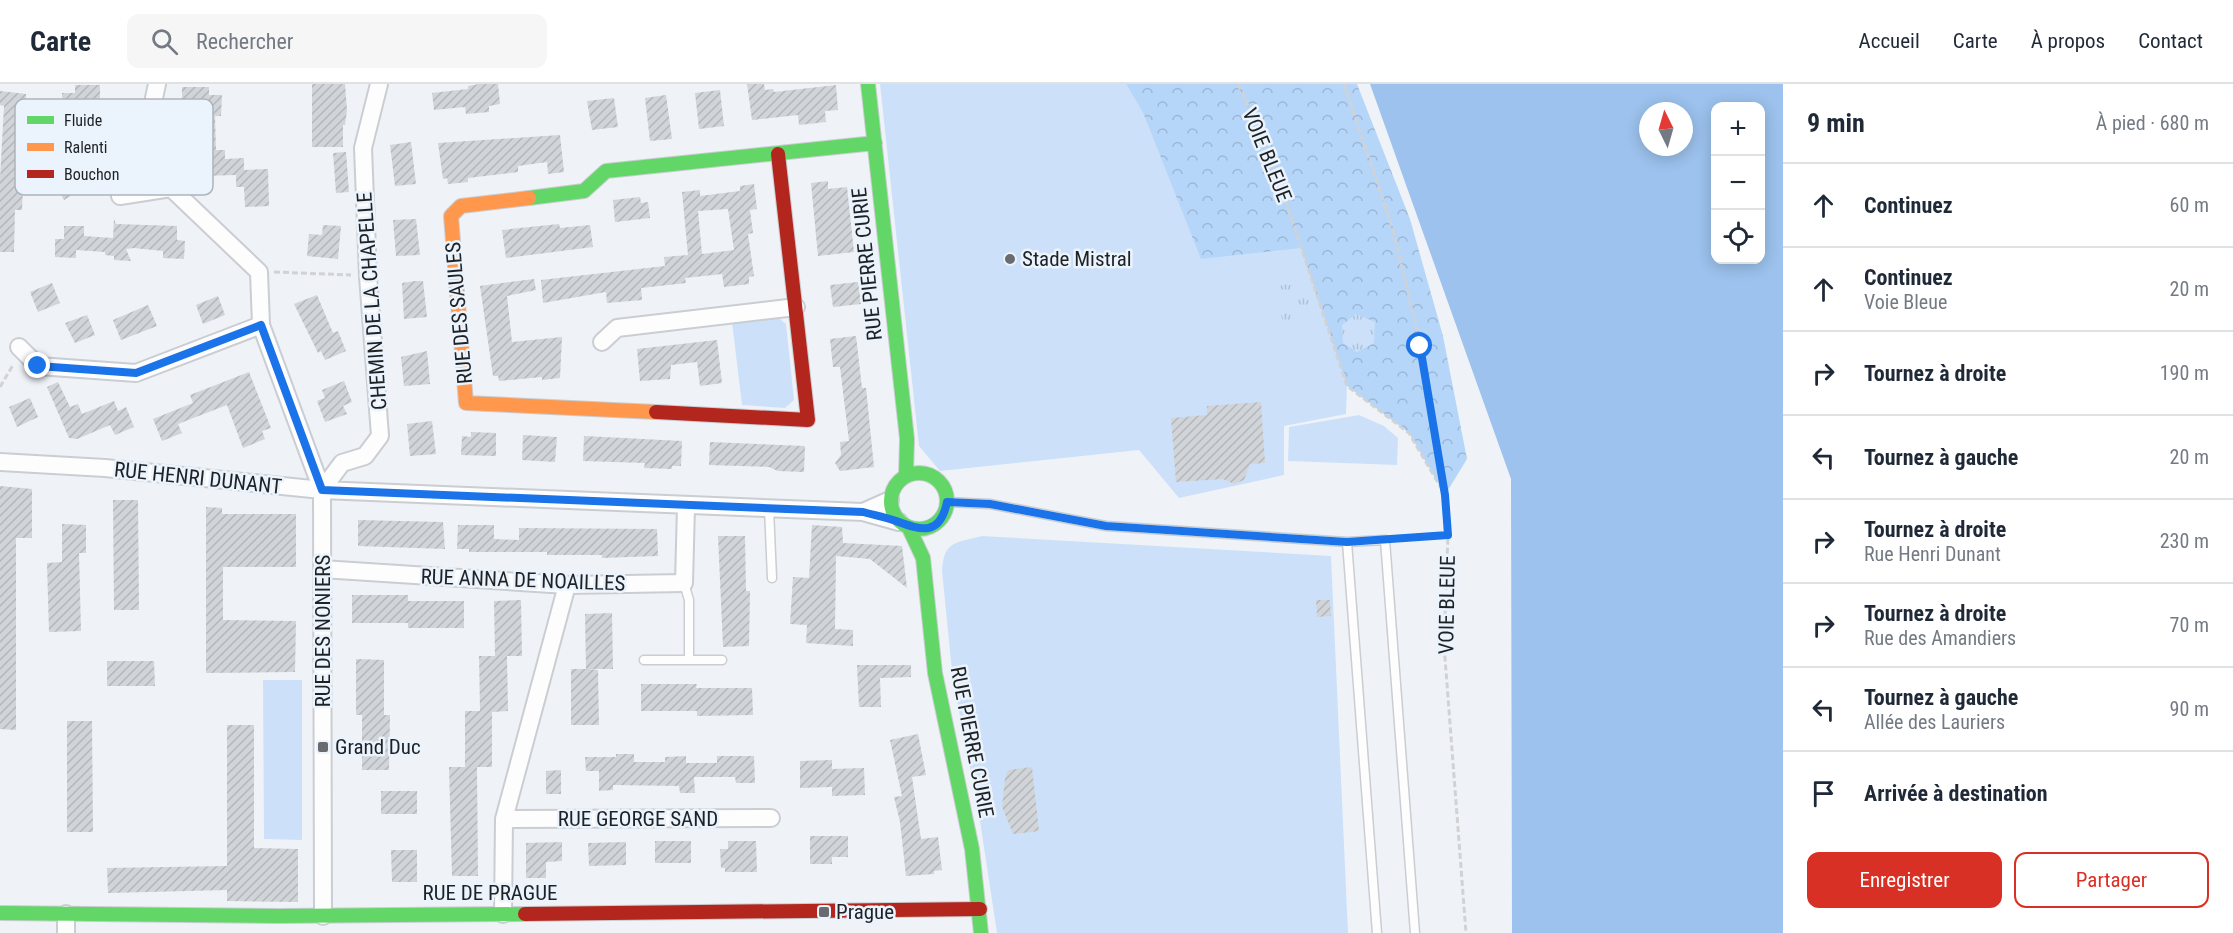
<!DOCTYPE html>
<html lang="fr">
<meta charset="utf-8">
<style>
:root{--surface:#fff;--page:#f6f6f7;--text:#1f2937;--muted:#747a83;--line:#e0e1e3;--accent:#d93025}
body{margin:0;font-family:"Roboto Condensed",sans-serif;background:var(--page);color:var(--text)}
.controls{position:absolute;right:18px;top:18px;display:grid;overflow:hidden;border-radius:12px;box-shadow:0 3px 15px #0003}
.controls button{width:54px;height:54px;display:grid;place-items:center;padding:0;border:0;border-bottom:2px solid var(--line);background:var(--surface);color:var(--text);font:30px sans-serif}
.compass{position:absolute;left:1639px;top:18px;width:54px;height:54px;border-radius:50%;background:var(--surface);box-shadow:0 3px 15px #0003;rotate:355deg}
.stop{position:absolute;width:18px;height:18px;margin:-14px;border:4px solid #1a73e8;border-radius:50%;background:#fff}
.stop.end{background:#1a73e8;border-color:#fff;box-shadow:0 2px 6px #0008}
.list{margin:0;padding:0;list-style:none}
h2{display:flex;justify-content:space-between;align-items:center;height:78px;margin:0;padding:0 24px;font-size:26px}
h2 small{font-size:20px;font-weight:400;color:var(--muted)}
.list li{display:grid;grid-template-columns:39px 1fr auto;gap:18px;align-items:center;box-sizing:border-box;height:84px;padding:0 24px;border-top:2px solid var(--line)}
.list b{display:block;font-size:22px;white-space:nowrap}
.list p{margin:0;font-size:20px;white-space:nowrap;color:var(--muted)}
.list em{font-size:20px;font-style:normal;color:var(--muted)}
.actions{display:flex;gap:12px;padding:18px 24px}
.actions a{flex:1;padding:14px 0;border:2px solid var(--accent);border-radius:12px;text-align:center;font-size:21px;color:var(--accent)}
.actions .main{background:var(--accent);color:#fff}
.icon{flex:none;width:33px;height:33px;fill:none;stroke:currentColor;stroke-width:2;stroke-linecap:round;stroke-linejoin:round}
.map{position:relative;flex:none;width:1783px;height:849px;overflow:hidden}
header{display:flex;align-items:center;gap:36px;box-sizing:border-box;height:84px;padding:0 30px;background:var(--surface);border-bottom:2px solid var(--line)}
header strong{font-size:28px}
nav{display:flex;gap:33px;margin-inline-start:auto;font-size:21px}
.search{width:420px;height:54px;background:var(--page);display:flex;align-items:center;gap:15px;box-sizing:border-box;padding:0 21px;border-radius:12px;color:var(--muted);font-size:22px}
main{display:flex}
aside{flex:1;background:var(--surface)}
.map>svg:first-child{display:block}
.green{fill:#cce1f9}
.forest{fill:url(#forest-crowns)}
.park{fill:url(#park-tufts)}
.water{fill:#9cc2ed;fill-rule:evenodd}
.building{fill:url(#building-hatch);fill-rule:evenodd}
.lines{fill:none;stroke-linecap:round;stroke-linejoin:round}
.lane-casing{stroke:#cacdd1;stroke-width:11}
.street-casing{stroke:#cacdd1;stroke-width:20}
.fast-casing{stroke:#cacdd1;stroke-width:16}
.slow-casing{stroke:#cacdd1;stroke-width:16}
.jam-casing{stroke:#cacdd1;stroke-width:16}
.path{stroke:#d1d2d4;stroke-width:3;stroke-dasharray:6 3;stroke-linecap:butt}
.lane{stroke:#fdfdfe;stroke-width:8}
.street{stroke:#fdfdfe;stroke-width:16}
.fast{stroke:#63d668;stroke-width:14}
.slow{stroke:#ff974d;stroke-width:14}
.jam{stroke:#b3261e;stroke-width:14}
.route{stroke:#1a73e8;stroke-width:8}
.poi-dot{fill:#686b6f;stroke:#ebf3fc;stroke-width:2}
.labels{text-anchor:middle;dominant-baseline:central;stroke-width:5;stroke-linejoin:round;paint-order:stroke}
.street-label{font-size:21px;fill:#1f2225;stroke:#ebf3fc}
.poi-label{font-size:21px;fill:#1f2225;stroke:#ebf3fc;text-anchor:start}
.key{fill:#ebf3fc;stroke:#aeb4bc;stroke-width:1.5}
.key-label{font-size:16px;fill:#1f2225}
</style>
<header>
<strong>Carte</strong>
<div class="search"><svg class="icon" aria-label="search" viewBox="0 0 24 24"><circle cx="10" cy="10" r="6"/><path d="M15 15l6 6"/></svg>Rechercher</div>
<nav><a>Accueil</a><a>Carte</a><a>À propos</a><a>Contact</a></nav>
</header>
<main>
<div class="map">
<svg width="1783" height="849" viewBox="0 0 1783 849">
<defs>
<pattern id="forest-crowns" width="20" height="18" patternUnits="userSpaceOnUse" patternTransform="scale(1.5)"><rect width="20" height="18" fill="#b6d6f9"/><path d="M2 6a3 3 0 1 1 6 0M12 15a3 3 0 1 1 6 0" fill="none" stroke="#9cb7d5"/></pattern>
<pattern id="park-tufts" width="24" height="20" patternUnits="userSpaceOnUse" patternTransform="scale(1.5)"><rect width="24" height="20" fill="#cce1f9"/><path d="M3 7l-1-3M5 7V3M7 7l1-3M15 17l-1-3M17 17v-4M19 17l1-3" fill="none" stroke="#afc1d5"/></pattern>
<pattern id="building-hatch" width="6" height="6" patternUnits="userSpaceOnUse" patternTransform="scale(1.5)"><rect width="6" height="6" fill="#d1d5d9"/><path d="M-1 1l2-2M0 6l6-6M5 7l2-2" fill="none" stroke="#b3b7ba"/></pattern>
</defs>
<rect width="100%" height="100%" fill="#eff3f8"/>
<!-- green -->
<path class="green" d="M880 0H1126L1144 31 1301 163 1347 302 1346 330 1284 342V391L1179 414 1139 366 940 387 919 362Z
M779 234 786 240 794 316 785 324 742 321 732 238Z
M1359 331 1384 342 1398 354 1397 381 1288 377 1289 343Z
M982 452 1331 472 1348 849H997L978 724 953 597 942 487C944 456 956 459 982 452Z
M263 596H302V756L264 755Z"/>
<!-- forest -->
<path class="forest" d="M1126 0H1357L1410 135 1443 252 1467 375 1445 411 1409 349 1347 302 1301 164 1201 175 1144 31Z"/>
<!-- park -->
<path class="park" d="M1306 196 1318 231 1283 238 1274 203Z
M1356 230 1375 238 1374 259 1357 268 1343 259 1342 241Z"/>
<!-- water -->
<path class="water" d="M1370 0H1783V849H1512L1511 395ZM1716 22H1760V176H1716ZM1648 27H1684V63H1648Z"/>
<!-- building -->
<path class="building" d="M312 0H345L347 26 345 41H343V63H312Z
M479 0H498L500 20 489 22V28L466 30 465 23 434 26 432 9 468 5V2Z
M747 0H764L765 6 773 5 774 8 836 1 838 26 825 27 826 38 799 41 798 31 752 36Z
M75 1H100V22L84 21V32L63 46 62 9H75Z
M182 3H209V11H222L221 32H215L216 66H225V75L244 74V86L268 85 269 122 245 123 244 103H236V91L203 92V80L195 79 196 23H182Z
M720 6 724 42 699 45 695 9Z
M0 7 26 10 23 74H18L16 104H23L22 126H15L14 168H0V95L4 22 0 21Z
M666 11 672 55 650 57 645 14Z
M614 14 618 43 592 46 587 17Z
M120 40 133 62 127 66 132 76 121 83 118 79 111 84 109 79 76 99 80 106 64 116 54 99 60 95 51 80 68 70 72 78 78 76 80 80 109 62 102 51Z
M560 51 564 88 548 90 547 78 518 82V88L468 94V98L448 100 447 94 443 95 438 59Z
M411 58 416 100 395 102 390 61Z
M346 68 349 108 336 109 333 69Z
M828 97V105L847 103 854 168 818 172 811 99Z
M754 100 757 125 750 126 753 149 748 150 754 192 749 193V200L724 203 722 190 685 194 686 199 641 204 642 216 607 219 606 208 543 219 541 196 665 182 664 173 688 171 682 108 700 106V112L740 107V102ZM728 125 734 166 702 170 698 127Z
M640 113 641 119 648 118 650 134 615 138 613 116Z
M114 135 116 140 177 142V156L185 157 184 175 163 174V167L134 164 126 165 131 177 114 176V172L105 171V168L76 166V174L55 173V155H64V142H84V152L113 154Z
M416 135 420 171 396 172 393 136Z
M559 140 560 144 590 141 593 163 506 174 502 146Z
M323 141 341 142 338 175 307 172 309 150 322 151Z
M534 195 536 206 507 212 512 258 562 253 560 294 542 296V293L499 297 498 292H493L480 202Z
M415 197H423L427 233 404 235 402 199Z
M858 198 861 220 833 223 830 201Z
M52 199 60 219 38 228 30 208Z
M317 211 333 249 338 247 346 267 325 276 321 267 318 269 294 220Z
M218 212 225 231 203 240 196 221Z
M148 221 157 242 121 256 113 236Z
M87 231 95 251 75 259 65 239Z
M856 252 862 304H866L874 383 840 387 835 379 841 371 840 358 849 357 840 283H833L830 255Z
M717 256 722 299 700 302 697 278 671 281 670 295 640 297 637 265Z
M427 267 430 300 404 302 401 273Z
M249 288 271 344 262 347 265 355 243 364 227 321 178 340 182 349 162 357 153 335 193 319 190 311Z
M344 297 352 318 343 322 347 330 325 338 317 317 325 314 322 306Z
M58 298 70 323 78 320 82 330 114 317 118 327 126 323 134 343 115 351 110 341 77 355 69 354 47 303Z
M30 314 38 333 17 343 9 323Z
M1261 318 1265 379 1250 380 1244 396 1234 400 1223 395 1176 398 1171 334 1207 331V322Z
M432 337 436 370 410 372 407 340Z
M471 348 496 349V372L461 371 462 352 471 353Z
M523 351 557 353 555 378 522 376Z
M584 352 682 357 681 382H672V385L644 384 645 379 583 377Z
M710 358 805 362 804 388 778 387 769 383 709 381Z
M0 402 32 405V454H16V646L0 645Z
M113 416H138L139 526H114Z
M206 423 222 424V430H296V483H223V536L296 537 295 588 206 589Z
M358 436 443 438 445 465 358 462Z
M62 440 86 441V469H79L81 547 49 548 47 479 62 478Z
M458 441H494V455L519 456V444L657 445 658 472 602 474V471H547V468H469V465H457Z
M812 441 842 443 843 459 902 462 907 504 870 475 836 472 835 545 853 546V562L806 559 807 541 790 540 793 493 809 494Z
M718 452H745L746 507H750L749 562 723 563Z
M352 511H408V517H464V544H408V539H352Z
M521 516 522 572H507L508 627 492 628V683H477L478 792H452L449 683H465V627H480L479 572H495L494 517Z
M1316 516H1330L1331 532 1317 533Z
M612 529 613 585H589L598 586 599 641H571V585H586L585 530Z
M356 575 384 576V631H390L389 686H362V631H356Z
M107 577H154L155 602H107Z
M857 581H911V593L880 594 881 623H859Z
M641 600H697L696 604H752L753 631 697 632V627H641Z
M67 637H92L93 748H67Z
M227 641H254V764L298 765V818L227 817V806L108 809 107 784 227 782Z
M918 650 926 691 912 693 921 755 938 753 942 786 934 787V790L906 792 900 738 894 713 902 712 890 656Z
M616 670H634V678H665V673L686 672V679H717V672H754L755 699H736L735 693H694L695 709H680L679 702 613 701V706L599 707V687H586L585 673H616Z
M832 676V685L864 684 865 711 832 712V703L800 704V677Z
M1032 683 1039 747 1013 750 1002 723 1005 694 1008 686Z
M561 686V710H546V687Z
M381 707H417V730H381Z
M810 752H848V773H832V780H810Z
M655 757H691V779H655Z
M728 757H756L757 788H725V784H721L720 765H728Z
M562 758V777L546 778V794H526V759Z
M626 758V781L589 782 588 759Z
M391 766H417V798H392Z"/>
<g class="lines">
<!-- lane casing -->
<g class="lane-casing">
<path id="lane" d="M947 418 990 420 1106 442 1347 458 1385 456 1415 849
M769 424 772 494
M1347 458 1377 849
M684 499 689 516V576
M644 576H722"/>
</g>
<!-- street casing -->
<g class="street-casing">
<path id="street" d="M157 0 154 14 171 104 259 188 261 241 322 406 323 832
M120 112 171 104
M602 258 617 244 796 223
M19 263 38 282 136 289 261 241
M0 378 105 384 322 406 863 428 899 438
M322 406 342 379 365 372 380 352 368 192 363 64 379 0
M863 428 890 416
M322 485 567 501 684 499 686 422
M504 735 771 734
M66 830V849
M503 830 504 735 567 501"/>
</g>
<!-- fast casing -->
<g class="fast-casing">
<path id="fast" d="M868 0 907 355 906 391
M529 114 584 107 606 87 875 59
M891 417a28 28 0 1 1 56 0a28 28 0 1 1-56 0Z
M909 444 923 474 935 589 972 765 981 849
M0 829 278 832 525 830"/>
</g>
<!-- slow casing -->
<g class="slow-casing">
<path id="slow" d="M529 114 461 122 451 132 466 319 656 328"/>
</g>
<!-- jam casing -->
<g class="jam-casing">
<path id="jam" d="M656 328 808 336 778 70
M525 830 980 825"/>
</g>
<!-- path -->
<path class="path" d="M1238 0 1270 69 1347 302 1409 349 1444 409
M1344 0 1393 146 1421 262 1445 411 1448 451 1444 561 1466 849
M274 188 351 191
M0 303 13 281
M1396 455 1448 451"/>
<!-- lane -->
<use href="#lane" class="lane"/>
<!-- street -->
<use href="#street" class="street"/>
<!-- fast -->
<use href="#fast" class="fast"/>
<!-- slow -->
<use href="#slow" class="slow"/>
<!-- jam -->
<use href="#jam" class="jam"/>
</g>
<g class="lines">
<!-- route -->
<path class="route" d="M38 282 136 289 261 241 322 406 863 428C874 431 886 433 896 437 921 446 940 453 947 418L990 420 1106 442 1347 458 1448 451 1445 411 1420 262"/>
</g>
<!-- markers -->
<g class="poi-dot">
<circle cx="1010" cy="175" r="6"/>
<rect x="317" y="657" width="12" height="12" rx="3"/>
<rect x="818" y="822" width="12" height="12" rx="3"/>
</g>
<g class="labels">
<!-- street labels -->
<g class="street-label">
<text transform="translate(1267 71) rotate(68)">VOIE BLEUE</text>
<text transform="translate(867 180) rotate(-96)">RUE PIERRE CURIE</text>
<text transform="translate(372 217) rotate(-94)">CHEMIN DE LA CHAPELLE</text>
<text transform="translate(459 229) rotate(-95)">RUE DES SAULES</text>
<text transform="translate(198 394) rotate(6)">RUE HENRI DUNANT</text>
<text transform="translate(523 496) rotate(2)">RUE ANNA DE NOAILLES</text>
<text transform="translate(1447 521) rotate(-89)">VOIE BLEUE</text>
<text transform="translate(323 547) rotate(-90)">RUE DES NONIERS</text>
<text transform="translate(972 658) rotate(79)">RUE PIERRE CURIE</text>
<text x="638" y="735">RUE GEORGE SAND</text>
<text x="490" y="809">RUE DE PRAGUE</text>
</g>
<!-- poi labels -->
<g class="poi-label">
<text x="1022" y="175">Stade Mistral</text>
<text x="335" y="663">Grand Duc</text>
<text x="836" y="828">Prague</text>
</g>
</g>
<!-- legend -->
<rect x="15" y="15" width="198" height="96" rx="9" class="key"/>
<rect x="27" y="32" width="27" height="8" fill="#63d668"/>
<rect x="27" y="59" width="27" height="8" fill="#ff974d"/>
<rect x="27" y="86" width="27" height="8" fill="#b3261e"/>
<g class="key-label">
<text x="64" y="42">Fluide</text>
<text x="64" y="69">Ralenti</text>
<text x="64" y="96">Bouchon</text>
</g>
</svg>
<div class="controls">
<button>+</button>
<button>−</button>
<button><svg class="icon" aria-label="locate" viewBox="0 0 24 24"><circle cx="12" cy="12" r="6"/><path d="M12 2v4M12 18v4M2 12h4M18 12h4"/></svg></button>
</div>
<svg class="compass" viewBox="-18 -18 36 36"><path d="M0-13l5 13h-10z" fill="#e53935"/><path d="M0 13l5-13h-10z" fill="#747a83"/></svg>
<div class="stop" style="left:1420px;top:262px"></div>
<div class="stop end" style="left:38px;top:282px"></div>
</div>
<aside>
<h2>9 min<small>À pied · 680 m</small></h2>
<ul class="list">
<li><svg class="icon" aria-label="ahead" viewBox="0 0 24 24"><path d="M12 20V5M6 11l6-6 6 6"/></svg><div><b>Continuez</b></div><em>60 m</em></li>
<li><svg class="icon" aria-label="ahead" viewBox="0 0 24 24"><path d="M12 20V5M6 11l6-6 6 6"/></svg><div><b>Continuez</b><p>Voie Bleue</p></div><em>20 m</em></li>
<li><svg class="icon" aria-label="right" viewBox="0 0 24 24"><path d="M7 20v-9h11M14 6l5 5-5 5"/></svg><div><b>Tournez à droite</b></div><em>190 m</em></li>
<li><svg class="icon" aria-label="left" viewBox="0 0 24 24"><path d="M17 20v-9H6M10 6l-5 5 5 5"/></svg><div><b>Tournez à gauche</b></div><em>20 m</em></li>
<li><svg class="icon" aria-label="right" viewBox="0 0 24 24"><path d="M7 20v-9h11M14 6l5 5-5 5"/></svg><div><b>Tournez à droite</b><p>Rue Henri Dunant</p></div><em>230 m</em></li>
<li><svg class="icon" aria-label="right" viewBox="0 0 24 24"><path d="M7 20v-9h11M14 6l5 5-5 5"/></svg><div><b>Tournez à droite</b><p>Rue des Amandiers</p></div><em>70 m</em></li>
<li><svg class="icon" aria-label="left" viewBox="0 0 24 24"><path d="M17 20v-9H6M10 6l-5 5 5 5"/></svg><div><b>Tournez à gauche</b><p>Allée des Lauriers</p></div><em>90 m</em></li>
<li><svg class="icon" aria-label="arrive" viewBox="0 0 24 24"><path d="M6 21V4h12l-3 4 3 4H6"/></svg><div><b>Arrivée à destination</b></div></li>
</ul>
<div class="actions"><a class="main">Enregistrer</a><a>Partager</a></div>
</aside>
</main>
